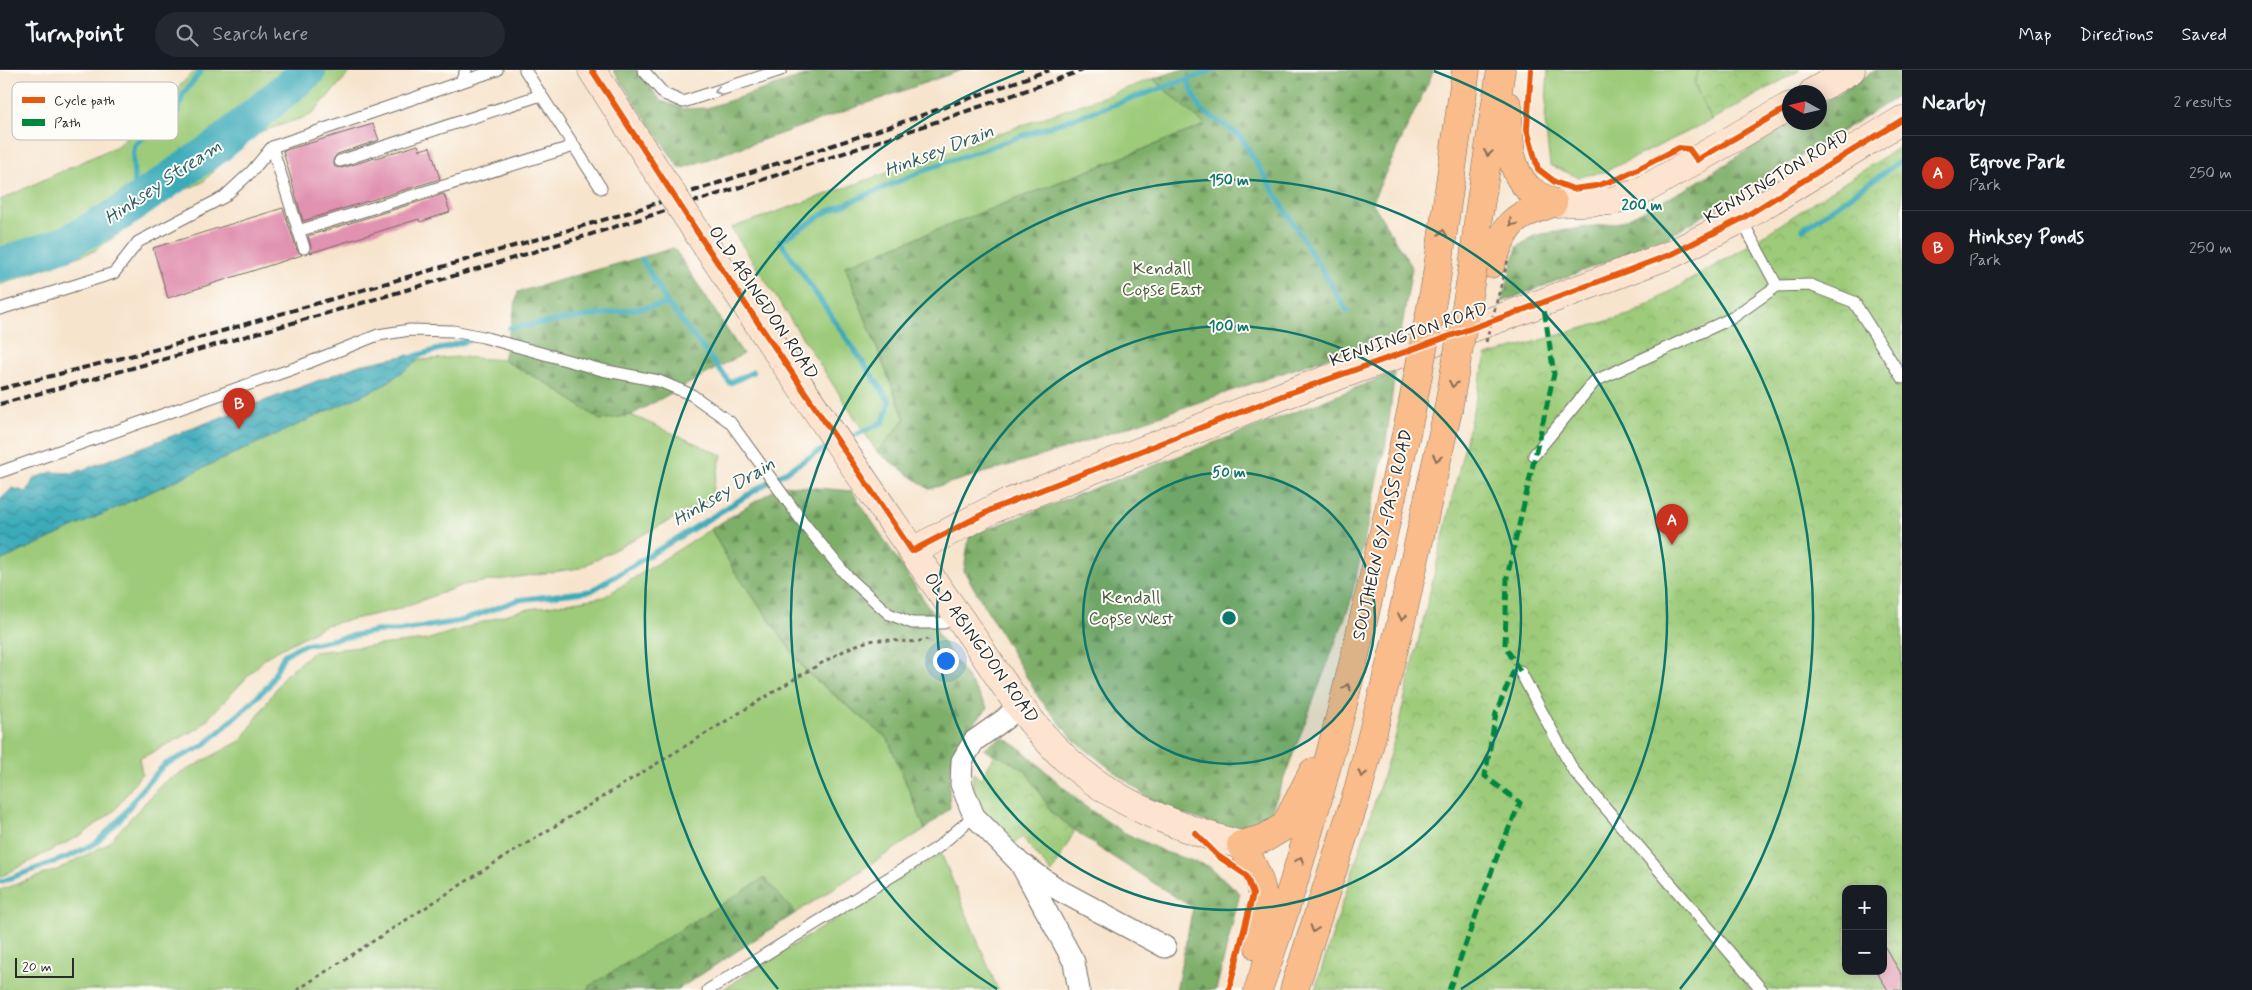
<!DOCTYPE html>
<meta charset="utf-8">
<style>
:root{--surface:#171b24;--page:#242831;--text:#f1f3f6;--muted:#9ea1a6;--line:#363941;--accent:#c8321e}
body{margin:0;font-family:Mynerve,sans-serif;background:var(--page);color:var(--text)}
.controls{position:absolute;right:15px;bottom:15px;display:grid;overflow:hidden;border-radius:10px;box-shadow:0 2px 12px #0003}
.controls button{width:45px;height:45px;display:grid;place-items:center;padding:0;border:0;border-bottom:1px solid var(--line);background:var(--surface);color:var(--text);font:25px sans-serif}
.compass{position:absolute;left:1782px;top:15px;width:45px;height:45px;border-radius:50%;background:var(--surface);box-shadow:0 2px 12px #0003;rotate:278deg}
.scale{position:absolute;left:15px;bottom:12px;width:59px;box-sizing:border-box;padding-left:5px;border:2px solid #2b2b2b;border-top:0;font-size:14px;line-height:18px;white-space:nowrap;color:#2b2b2b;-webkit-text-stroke:4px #fdfcf7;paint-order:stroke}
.you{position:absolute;left:945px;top:590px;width:18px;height:18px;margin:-12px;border:4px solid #fff;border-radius:50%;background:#1a73e8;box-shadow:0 0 0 8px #1a73e833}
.badge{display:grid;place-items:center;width:32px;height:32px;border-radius:50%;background:var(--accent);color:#fff;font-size:16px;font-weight:700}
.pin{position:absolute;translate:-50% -41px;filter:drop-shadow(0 1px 2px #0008)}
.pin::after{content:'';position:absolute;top:26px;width:18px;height:15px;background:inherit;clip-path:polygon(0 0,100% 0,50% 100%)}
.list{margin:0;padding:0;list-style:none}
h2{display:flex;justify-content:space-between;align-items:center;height:65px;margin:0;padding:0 20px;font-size:21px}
h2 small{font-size:16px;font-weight:400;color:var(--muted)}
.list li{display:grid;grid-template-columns:32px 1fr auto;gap:15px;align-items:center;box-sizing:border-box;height:75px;padding:0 20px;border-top:1px solid var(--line)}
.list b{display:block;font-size:19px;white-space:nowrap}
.list p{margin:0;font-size:16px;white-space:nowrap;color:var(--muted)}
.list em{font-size:16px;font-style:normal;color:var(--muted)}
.icon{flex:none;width:28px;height:28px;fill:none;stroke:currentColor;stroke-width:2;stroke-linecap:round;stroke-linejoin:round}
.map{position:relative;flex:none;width:1902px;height:920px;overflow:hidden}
header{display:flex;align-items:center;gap:30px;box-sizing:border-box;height:70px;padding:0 25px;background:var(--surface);border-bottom:1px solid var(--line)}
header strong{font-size:24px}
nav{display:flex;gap:28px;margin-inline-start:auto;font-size:18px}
.search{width:350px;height:45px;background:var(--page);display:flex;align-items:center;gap:12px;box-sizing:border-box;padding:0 18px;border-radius:28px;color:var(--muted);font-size:19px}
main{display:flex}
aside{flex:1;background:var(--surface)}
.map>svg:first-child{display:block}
.grass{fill:#9dcb79;stroke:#647b52}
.forest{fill:url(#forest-firs);stroke:#546d4a}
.park{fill:url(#park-crowns);stroke:#647b52;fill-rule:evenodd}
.water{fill:url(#water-waves);stroke:#336a72}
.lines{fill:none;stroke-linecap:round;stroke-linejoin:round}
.stream{stroke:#3baab9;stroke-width:5.5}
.river{stroke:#3baab9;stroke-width:35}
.building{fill:#e192b0}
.lane-casing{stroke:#726c64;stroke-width:13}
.street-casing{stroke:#726c64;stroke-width:23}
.secondary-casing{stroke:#726c64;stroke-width:29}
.highway-casing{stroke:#726c64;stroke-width:29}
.path{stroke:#726c64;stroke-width:3;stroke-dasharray:4 4;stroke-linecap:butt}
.lane{stroke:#fff;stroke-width:11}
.street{stroke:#fff;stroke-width:21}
.secondary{stroke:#fde4d0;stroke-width:28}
.highway{stroke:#f9bc8a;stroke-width:28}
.rail{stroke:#2b2b2b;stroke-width:4;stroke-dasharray:8 4;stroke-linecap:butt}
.secondary-bridge-casing{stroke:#726c64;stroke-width:29;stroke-linecap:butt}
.highway-bridge-casing{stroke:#726c64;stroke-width:29;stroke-linecap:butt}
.path-bridge{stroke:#726c64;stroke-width:3;stroke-dasharray:4 4;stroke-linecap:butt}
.secondary-bridge{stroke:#fde4d0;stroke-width:28}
.highway-bridge{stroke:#f9bc8a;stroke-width:28}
.quiet{stroke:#00873e;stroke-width:5;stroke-dasharray:10 5;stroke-linecap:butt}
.cycleway-casing{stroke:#fdfcf7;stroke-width:9}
.cycleway{stroke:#e8590c;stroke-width:6}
.oneway{stroke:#a0a0a0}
.oneway2{stroke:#886c56}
.ring{fill:none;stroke:#0f766e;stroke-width:2.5}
.labels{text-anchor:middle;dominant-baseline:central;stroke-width:4;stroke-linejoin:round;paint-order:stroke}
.street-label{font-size:18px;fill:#2b2b2b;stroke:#fdfcf7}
.park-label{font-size:18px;fill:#4d5b42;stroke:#fdfcf7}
.water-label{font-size:19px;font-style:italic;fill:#315e64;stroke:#fdfcf7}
.key{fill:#fdfcf7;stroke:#bebdba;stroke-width:1}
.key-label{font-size:14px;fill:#2b2b2b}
.centre{fill:#0f766e;stroke:#fdfcf7;stroke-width:2.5}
.ring-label{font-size:15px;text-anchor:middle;font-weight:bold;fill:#0f766e;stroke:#fdfcf7;stroke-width:4;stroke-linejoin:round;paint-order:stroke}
</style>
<header>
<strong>Turnpoint</strong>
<div class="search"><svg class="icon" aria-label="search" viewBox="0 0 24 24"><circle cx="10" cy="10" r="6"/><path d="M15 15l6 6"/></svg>Search here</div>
<nav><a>Map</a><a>Directions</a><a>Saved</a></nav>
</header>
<main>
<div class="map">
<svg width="1902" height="920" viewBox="0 0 1902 920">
<defs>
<pattern id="forest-firs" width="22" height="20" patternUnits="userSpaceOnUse" patternTransform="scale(1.25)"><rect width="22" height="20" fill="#7eaf69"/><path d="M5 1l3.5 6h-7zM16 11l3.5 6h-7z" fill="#678f57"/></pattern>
<pattern id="park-crowns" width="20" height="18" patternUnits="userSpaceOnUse" patternTransform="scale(1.25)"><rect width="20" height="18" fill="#9dcb79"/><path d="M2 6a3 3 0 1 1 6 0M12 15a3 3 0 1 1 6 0" fill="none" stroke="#87ae69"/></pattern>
<pattern id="water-waves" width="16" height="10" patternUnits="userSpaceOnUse" patternTransform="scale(1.25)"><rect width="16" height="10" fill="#3baab9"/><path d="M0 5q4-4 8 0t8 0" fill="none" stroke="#328b97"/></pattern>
</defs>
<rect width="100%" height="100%" fill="#fdfcf7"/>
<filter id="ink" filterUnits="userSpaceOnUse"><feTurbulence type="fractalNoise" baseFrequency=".02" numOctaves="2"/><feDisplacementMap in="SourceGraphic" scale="10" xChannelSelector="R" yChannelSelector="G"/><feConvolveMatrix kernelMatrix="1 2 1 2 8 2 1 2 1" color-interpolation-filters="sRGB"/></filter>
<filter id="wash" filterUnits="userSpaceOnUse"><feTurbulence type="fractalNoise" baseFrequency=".0096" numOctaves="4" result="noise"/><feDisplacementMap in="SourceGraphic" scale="20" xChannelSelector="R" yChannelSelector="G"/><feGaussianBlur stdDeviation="1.12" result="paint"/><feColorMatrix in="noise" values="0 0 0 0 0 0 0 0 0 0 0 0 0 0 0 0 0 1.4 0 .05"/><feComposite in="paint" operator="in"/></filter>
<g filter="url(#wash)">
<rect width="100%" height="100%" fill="#f7e4cd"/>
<!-- grass -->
<path class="grass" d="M196 0H352L311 45 248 66 203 112 178 123 94 181 0 215V130L117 76Z
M1548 0H1699L1694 15 1712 50 1604 102 1578 107 1550 95 1545 52Z
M1153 9 1205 55 845 196 905 350 877 382 731 158Z
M460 287 503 290 550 315 600 350 631 345 722 385 710 429 580 498 463 515 395 540 326 555 266 587 199 658 139 689 142 703 114 741 83 764 0 807V491L382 316 419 290Z
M711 459 733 499 806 602 888 669 925 759 677 920H0V820L59 799 107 774 164 712 242 670 285 605 313 582 426 570 518 541 604 527Z
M941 783 998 920H722Z"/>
<!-- forest -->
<path class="forest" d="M613 0H637L661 31 684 39 707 38 823 0H962L680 99Z
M1180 0H1434L1372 132 1412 198 1399 274 1389 266 1061 380 929 419 877 382 905 349 845 196 1205 55 1153 9Z
M1876 0H1902V24L1667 168 1502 232 1517 177 1535 165 1621 152 1686 119 1792 53 1820 52V35Z
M674 178 743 284 631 345 600 350 550 315 503 290 518 222Z
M1395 302 1386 373 1350 534 1270 745 1258 756 1238 762 1160 737 1074 670 1039 628 964 501 969 466 1321 332Z
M782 415 852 421 932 542 938 565 988 638C953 674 947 688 950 738L925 759 888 669 807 602 733 499 711 459Z
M1003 667 1022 680 1083 735 1123 762 1165 782 1208 796 1240 823 1216 920H1176L1193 838 1099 778 1053 744 1025 700 983 679Z
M764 808 795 843 677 920H590L588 917Z"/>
<!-- park -->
<path class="park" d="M1699 0H1800L1712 50 1694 14Z
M1902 75V920H1315L1396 665 1486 286 1632 244 1743 179ZM1846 819H1883V901H1846Z
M995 684 1025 700 1053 744 1075 760 1052 803 1022 767 1010 777C992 754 969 733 973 702L981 710Z"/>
<!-- water -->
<path class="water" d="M408 285 419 290 382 316 0 491V430L12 418 27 422 34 408 52 402 74 403 359 295Z"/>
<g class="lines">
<!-- stream -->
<path class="stream" d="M1187 9 1200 39 1240 66 1347 241
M135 133 133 87 135 74 178 41 183 24 202 0
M1803 159 1902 90
M642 189 668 234
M510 258 668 234 730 313 753 302
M413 287 470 270
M845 370 883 352 890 332 780 171 827 142 932 97 1214 0
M0 812 70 786 96 773 121 748 143 718 164 695 203 676 248 636 269 615 284 585 300 576 377 561H398L461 551 518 530 591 521 818 382 832 376"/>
<!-- river -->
<path class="river" d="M0 195 64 174 121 143 219 75 309 0"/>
</g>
<g id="blocks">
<!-- building -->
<path class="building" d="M373 54 379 70 337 84 333 90 335 97 342 98 418 75 420 80 430 77 440 109 303 151 283 81Z
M444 124 450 142 420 152 419 149 310 183 311 176 308 166Z
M283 138 297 180 302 185 168 228 153 178Z
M1883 874 1902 905V920H1888L1876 901H1883Z"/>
</g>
</g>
<g filter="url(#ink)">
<use href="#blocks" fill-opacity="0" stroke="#726c64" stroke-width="1"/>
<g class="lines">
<!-- lane casing -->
<g class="lane-casing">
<path id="lane" d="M525 0 601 118
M643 0 664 24 683 32 781 0
M461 12 497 0
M340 91 541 25
M1741 149 1777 216
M298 161 574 76
M304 178 272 77 461 12 466 0
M0 239 114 203 138 172 224 127 252 101 272 77
M1534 385 1595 311 1732 248 1777 216 1810 215 1854 232 1902 308
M0 402 295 298 378 265 410 260 453 261 483 267 602 300 659 311 692 325 730 352 802 451 846 505 889 544 912 553H944L959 547
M1520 601 1573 700 1762 920
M708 920 937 778 974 746"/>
</g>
<!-- street casing -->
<g class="street-casing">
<path id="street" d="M1019 636 1005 649 974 671 962 691 961 714 974 746 1020 793 1074 892 1079 920
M1025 796 1059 820 1165 877"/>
</g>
<!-- secondary casing -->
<g class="secondary-casing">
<path id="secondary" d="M592 0 651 92
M1813 22 1851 0
M1553 133 1611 131 1640 122 1790 36
M707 177C789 299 870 423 956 543 991 592 1020 646 1065 688 1113 733 1178 758 1241 775
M912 481 995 438 1287 324 1520 241 1672 184 1741 149 1902 50"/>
</g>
<!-- highway casing -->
<g class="highway-casing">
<path id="highway" d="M1508 36C1509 63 1507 99 1529 119 1536 125 1546 129 1553 133
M1491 194C1508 152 1509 148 1553 133
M1473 197 1479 143 1501 0
M1436 211 1466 0
M1259 877C1267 830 1266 815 1241 775L1265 768 1285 756 1313 702
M1258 920C1325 732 1367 537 1411 342
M1294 920 1357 724 1400 556 1448 340"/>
</g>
<!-- path -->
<path class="path" d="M297 920 498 791 806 602C827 591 854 571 878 570 895 569 911 575 928 569"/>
<!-- lane -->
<use href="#lane" class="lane"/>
<!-- street -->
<use href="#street" class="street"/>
<!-- secondary -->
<use href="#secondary" class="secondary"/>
<!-- highway -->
<use href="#highway" class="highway"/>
<!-- rail -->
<path class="rail" d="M0 319 181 273 627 143 897 54 1049 0
M0 334C365 236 728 128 1083 0"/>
<!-- secondary-bridge casing -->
<g class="secondary-bridge-casing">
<path id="secondary-bridge" d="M651 92 707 177"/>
</g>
<!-- highway-bridge casing -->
<g class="highway-bridge-casing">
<path id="highway-bridge" d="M1448 340 1473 197
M1411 342 1436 211"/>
</g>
<!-- path-bridge -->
<path class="path-bridge" d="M1486 272 1508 190"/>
<!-- secondary-bridge -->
<use href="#secondary-bridge" class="secondary-bridge"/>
<!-- highway-bridge -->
<use href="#highway-bridge" class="highway-bridge"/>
<!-- quiet -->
<path class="quiet" d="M1520 601 1505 576 1507 507 1554 304 1543 232
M1449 920 1499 781 1520 733 1485 706 1496 643 1516 595"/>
<!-- cycleway casing -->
<g class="cycleway-casing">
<path id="cycleway" d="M592 0 707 177 912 481 995 438 1287 324 1520 241 1672 184 1741 149 1902 50
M1531 0 1527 59 1538 99 1555 112 1573 119 1596 116 1620 108 1679 78 1689 79 1697 90 1790 36
M1195 763 1218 786 1246 805 1253 824 1229 920"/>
</g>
<!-- cycleway -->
<use href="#cycleway" class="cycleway"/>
</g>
<!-- one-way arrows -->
<defs><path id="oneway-chevron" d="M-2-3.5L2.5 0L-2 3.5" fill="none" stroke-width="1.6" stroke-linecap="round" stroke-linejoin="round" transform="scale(1.25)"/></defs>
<use class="oneway" href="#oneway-chevron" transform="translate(718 21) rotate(162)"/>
<g class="oneway2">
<use href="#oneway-chevron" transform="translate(1488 83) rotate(99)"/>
<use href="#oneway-chevron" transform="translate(1512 153) rotate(132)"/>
<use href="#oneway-chevron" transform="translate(1443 163) rotate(-82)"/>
<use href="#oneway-chevron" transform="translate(1453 314) rotate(101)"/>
<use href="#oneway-chevron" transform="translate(1437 388) rotate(102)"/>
<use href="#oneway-chevron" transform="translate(1402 547) rotate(102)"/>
<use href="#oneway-chevron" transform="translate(1347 617) rotate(-77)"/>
<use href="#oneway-chevron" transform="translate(1362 704) rotate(104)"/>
<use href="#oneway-chevron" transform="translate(1300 790) rotate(-74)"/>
<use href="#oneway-chevron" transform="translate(1314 859) rotate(108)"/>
</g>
</g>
<!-- distance rings -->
<circle cx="1229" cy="548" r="146" fill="#0f766e" fill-opacity=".12"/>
<g class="ring">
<circle cx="1229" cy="548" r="146"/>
<circle cx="1229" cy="548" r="292"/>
<path d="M997 919A438 438 0 1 1 1461 919"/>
<path d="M778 919A584 584 0 0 1 1024 1M1434 1A584 584 0 0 1 1680 919"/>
</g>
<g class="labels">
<!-- street labels -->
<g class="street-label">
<text transform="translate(1777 107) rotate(-31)">KENNINGTON ROAD</text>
<text transform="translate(763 233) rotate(56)">OLD ABINGDON ROAD</text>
<text transform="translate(1409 265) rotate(-19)">KENNINGTON ROAD</text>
<text transform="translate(1383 465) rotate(-77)">SOUTHERN BY-PASS ROAD</text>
<text transform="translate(981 578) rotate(54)">OLD ABINGDON ROAD</text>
</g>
<!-- park labels -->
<g class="park-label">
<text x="1162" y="199">Kendall<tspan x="1162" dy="21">Copse East</tspan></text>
<text x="1131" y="528">Kendall<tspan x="1131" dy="21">Copse West</tspan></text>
</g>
<!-- water labels -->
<g class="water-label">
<text transform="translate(939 81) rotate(-21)">Hinksey Drain</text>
<text transform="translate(163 112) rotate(-34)">Hinksey Stream</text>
<text transform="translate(724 422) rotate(-31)">Hinksey Drain</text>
</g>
</g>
<!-- legend -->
<rect x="12" y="12" width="166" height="58" rx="8" class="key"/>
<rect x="22" y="27" width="23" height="6" fill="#e8590c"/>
<rect x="22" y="49" width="23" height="7" fill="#00873e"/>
<g class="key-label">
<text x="54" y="35">Cycle path</text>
<text x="54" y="57">Path</text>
</g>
<circle cx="1229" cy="548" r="8" class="centre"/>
<g class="ring-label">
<text x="1229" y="115">150 m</text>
<text x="1642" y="140">200 m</text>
<text x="1229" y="261">100 m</text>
<text x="1229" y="407">50 m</text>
</g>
</svg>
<div class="controls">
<button>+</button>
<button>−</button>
</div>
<svg class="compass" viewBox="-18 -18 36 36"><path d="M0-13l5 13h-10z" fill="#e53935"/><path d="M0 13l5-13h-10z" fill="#9ea1a6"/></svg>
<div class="scale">20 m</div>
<div class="you"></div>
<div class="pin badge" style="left:1672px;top:475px">A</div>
<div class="pin badge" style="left:239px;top:359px">B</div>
</div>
<aside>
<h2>Nearby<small>2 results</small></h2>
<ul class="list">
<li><span class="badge">A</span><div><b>Egrove Park</b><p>Park</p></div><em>250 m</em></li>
<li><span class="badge">B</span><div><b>Hinksey Ponds</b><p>Park</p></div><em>250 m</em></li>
</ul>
</aside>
</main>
